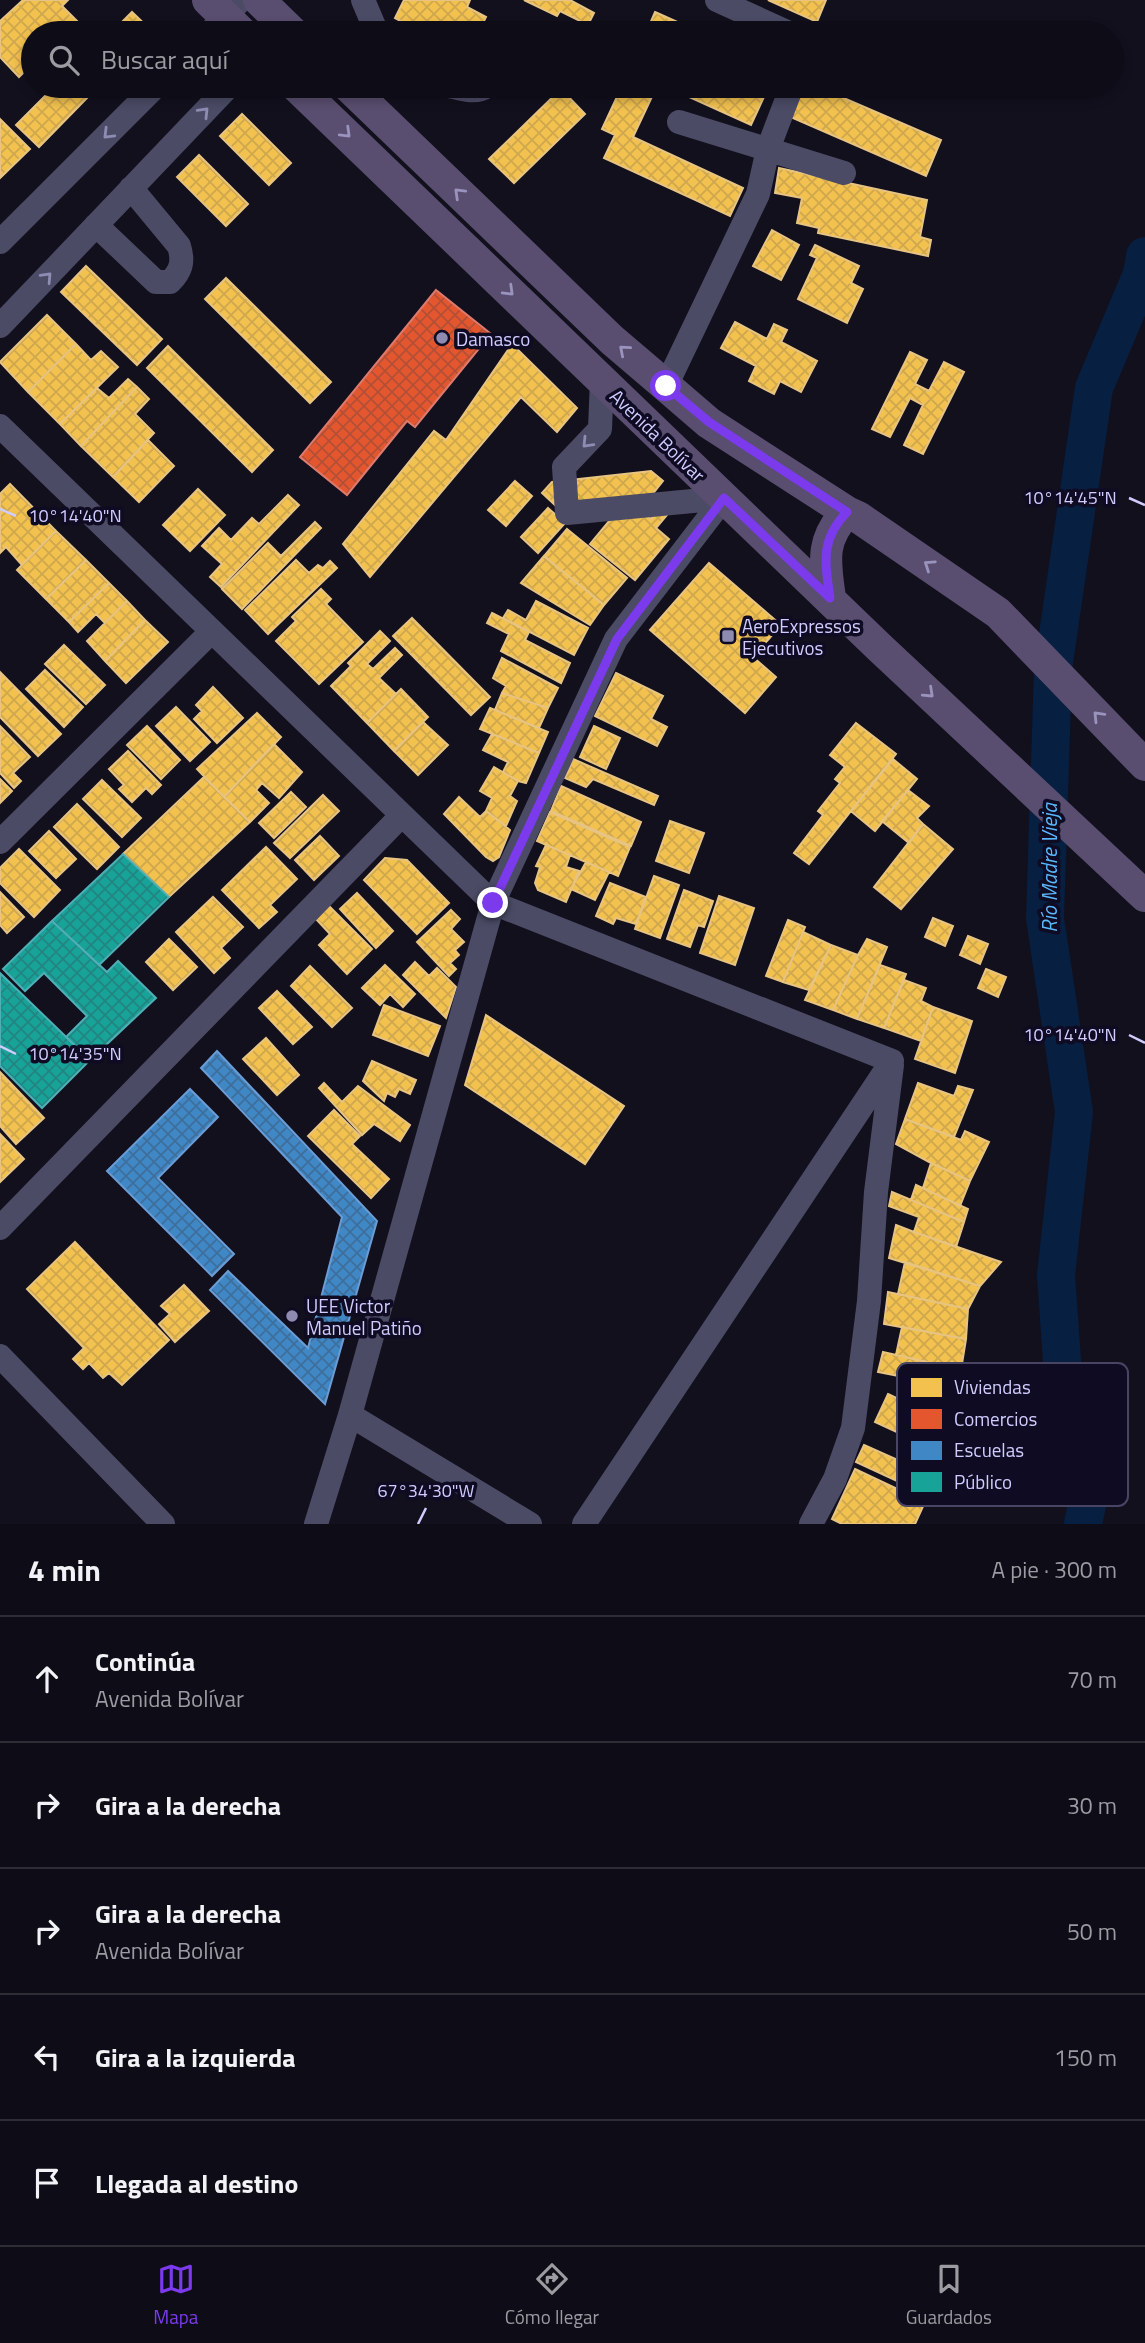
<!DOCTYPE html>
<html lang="es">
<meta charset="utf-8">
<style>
:root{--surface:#0e0c16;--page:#17151f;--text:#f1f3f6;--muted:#9b9ba1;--line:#2e2c35;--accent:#7c3aed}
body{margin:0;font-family:"Titillium Web",sans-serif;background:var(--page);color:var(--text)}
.stop{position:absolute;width:21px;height:21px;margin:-16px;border:5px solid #7c3aed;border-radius:50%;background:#fff}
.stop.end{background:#7c3aed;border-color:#fff;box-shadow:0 2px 7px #0008}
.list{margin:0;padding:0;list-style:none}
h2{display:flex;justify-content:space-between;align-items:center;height:91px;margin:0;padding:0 28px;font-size:30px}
h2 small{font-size:23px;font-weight:400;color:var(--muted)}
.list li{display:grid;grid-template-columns:46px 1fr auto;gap:21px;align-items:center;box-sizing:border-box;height:126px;padding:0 28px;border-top:2px solid var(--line)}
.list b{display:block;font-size:26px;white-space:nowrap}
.list p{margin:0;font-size:23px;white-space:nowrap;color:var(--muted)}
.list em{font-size:23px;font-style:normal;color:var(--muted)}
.icon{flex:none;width:38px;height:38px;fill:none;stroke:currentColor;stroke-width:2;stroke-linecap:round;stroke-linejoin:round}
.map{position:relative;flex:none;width:1145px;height:1524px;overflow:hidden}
.search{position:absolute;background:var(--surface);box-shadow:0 4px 10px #0003;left:21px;right:21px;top:21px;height:77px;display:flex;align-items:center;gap:18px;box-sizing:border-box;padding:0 24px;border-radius:38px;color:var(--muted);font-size:26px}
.sheet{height:721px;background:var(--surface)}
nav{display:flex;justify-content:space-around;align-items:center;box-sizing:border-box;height:98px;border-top:2px solid var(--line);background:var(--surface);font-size:19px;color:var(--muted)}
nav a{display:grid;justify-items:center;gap:4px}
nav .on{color:var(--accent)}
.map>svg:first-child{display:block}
.homes{fill:url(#homes-cross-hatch);stroke:#e8c483;stroke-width:2}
.shops{fill:url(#shops-cross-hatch);stroke:#de7a6d;stroke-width:2}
.schools{fill:url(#schools-cross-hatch);stroke:#6a9cd6;stroke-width:2}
.public{fill:url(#public-cross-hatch);stroke:#4eafb7;stroke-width:2}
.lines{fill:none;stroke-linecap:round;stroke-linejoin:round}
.river{stroke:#071f41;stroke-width:38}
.minor{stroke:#4b4b66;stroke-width:24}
.major{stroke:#594e6f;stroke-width:32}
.oneway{stroke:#8e8cb2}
.oneway2{stroke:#9a93be}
.route{stroke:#7c3aed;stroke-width:9}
.ticks{fill:none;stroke:#d0ccff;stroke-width:2.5}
.poi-dot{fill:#8e8ab0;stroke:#0e0b22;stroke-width:2.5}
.labels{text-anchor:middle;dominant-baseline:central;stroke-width:7;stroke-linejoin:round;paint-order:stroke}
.poi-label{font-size:19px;fill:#d0ccff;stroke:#0e0b22;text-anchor:start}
.street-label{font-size:19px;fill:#d0ccff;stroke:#0e0b22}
.water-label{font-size:21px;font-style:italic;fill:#5ab8ff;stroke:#0e0b22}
.key{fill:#0e0b22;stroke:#484564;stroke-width:2}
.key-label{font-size:19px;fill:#d0ccff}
.ticks-label{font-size:18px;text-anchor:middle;fill:#d0ccff;stroke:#0e0b22;stroke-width:7;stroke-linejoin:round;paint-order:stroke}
</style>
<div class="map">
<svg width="1145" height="1524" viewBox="0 0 1145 1524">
<defs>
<pattern id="homes-cross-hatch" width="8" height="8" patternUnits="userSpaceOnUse" patternTransform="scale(1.75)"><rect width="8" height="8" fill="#f2c14e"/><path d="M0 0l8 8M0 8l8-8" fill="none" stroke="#cea74e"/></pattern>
<pattern id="shops-cross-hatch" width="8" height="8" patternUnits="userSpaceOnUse" patternTransform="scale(1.75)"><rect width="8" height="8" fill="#e4572e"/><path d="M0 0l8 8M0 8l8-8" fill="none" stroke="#b24f37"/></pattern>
<pattern id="schools-cross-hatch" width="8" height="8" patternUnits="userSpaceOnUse" patternTransform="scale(1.75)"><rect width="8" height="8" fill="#3f88c5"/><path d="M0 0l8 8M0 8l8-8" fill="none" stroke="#3f6e9b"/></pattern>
<pattern id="public-cross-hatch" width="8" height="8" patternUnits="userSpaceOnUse" patternTransform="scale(1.75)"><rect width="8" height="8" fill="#17a398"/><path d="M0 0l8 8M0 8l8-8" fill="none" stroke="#238481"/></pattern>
</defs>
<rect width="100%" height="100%" fill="#12101d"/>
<!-- homes -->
<path class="homes" d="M23 0H68L62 6 78 22 66 33H33V63L19 77 0 57V21Z
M404 0H470L467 7 486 17 478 33H404L408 25 395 18Z
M524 0H570L594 13 588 25 560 11 557 16Z
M768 0H826L817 22Z
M132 12 154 33H111Z
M655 12 702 33H646Z
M853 25 871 33H849Z
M55 86H75L87 98 39 147 16 125Z
M622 86H657L633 137 743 188 730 216 604 158 615 135 602 129Z
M665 86H769L751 125Z
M799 86H816L941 140 926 176 786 115Z
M561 89 585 114 514 183 489 159Z
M242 114 291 163 269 185 220 136Z
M0 119 30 149 0 178Z
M199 155 248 204 226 226 177 177Z
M779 168 927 200 920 237 931 240 928 256 818 233 819 228 797 223 802 198 775 193Z
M772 230 799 245 781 280 753 266Z
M815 245 859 266 851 283 863 289 847 323 798 299 817 258 810 255Z
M86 266 162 339 137 365 61 292Z
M226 278 331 382 310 403 205 299Z
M47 315 76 344 28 392 0 362Z
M735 322 767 339 774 324 787 330 781 342 817 361 801 392 780 381 774 394 749 381 756 366 721 348Z
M76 344 91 360 101 351 118 367 60 424 28 392Z
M512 344 577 408 557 432 521 397 370 577 343 544 434 431 446 440Z
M168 346 273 450 252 472 147 368Z
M910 352 927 360 915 384 929 391 944 362 964 372 923 454 904 445 923 405 910 398 890 437 872 429Z
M128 379 137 387 81 446 60 424 97 388 109 398Z
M137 387 149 399 135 414 154 433 113 477 81 446Z
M148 440 174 466 139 502 113 477Z
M651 471 663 481 651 496 557 507 542 493 552 482Z
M515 481 532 496 506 526 488 510Z
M10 484 56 531 22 565 6 547 0 553V494Z
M198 489 225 515 190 551 163 525Z
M288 495 299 505 221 587 210 577 222 564 202 546 219 528 231 540 252 518 259 524Z
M636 507 651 519 659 509 667 515 656 528 669 539 635 580 590 544 614 515Z
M548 508 565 523 538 553 521 537Z
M315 522 321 528 242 609 222 589 268 543 281 556Z
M567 529 627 578 604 605 544 556Z
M56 531 86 560 46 599 17 570Z
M544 556 604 605 590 625 521 583Z
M86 560 109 583 69 622 46 599Z
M296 560 309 573 318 565 323 568 330 561 337 568 268 634 245 610Z
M709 563 781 625 753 657 776 677 745 713 650 630Z
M109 583 127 601 105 623 96 614 78 632 69 622Z
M321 589 331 599 326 604 363 642 319 684 276 641 296 621 292 617Z
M127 601 145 620 105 661 87 641Z
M536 601 588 628 574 655 503 618 508 610 526 620Z
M492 613 529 632 525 640 570 663 561 683 501 651 509 634 487 623Z
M412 618 490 697 471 715 393 636Z
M145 620 168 642 126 683 105 661Z
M380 631 390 641 367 664 373 669 395 648 402 655 379 678 396 694 367 723 331 686 351 666 348 663Z
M64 645 105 685 86 704 45 664Z
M502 658 558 688 548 708 502 693 506 686 493 678Z
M45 670 83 707 64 727 26 689Z
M0 672 61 734 38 756 0 717Z
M616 673 663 696 651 719 667 727 657 746 595 716Z
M213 687 243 718 217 743 194 719 202 711 196 705Z
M401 689 428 717 394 751 367 723Z
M502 693 548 708 539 728 495 710Z
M176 707 210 742 190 761 156 726Z
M490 708 548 732 539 753 480 729Z
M257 713 281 737 224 797 197 769Z
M423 722 448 745 418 775 394 751Z
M856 723 896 754 809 864 794 853 823 815 818 811 840 783 835 779 845 767 830 755Z
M0 726 30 757 13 773 21 781 14 788 0 773Z
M147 726 180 760 161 779 127 745Z
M594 726 620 738 606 769 580 757Z
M492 734 539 753 526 783 518 781 503 772 508 762 483 750Z
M274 744 302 772 279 798 262 783 256 790 269 803 250 822 224 797Z
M128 751 161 785 152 794 146 788 132 802 119 789 124 785 109 769Z
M573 759 658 796 654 805 593 779 586 787 565 778Z
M893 759 917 779 875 831 851 811Z
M494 767 518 781 510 796 517 801 506 826 486 811 492 798 480 791Z
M204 777 250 822 169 897 123 854Z
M0 779 12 791 0 803Z
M102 780 141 818 122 837 83 799Z
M561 786 641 822 631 846 551 811Z
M908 790 929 806 917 818 923 824 909 843 882 821Z
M291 792 306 807 274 838 259 823Z
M323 795 339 811 290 858 274 843Z
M459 797 480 817 486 811 510 830 499 857 493 861 486 857 444 814Z
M77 804 119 847 97 869 54 827Z
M550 812 630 847 618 876 537 841Z
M670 821 704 833 689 873 656 861Z
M923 824 953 849 901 909 874 887Z
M49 831 76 859 56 878 29 851Z
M320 836 339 856 314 880 295 860Z
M546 845 570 855 566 867 579 871 566 902 538 890 535 883 540 867 536 866Z
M266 847 297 879 270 905 277 912 259 928 222 890Z
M19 849 60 890 34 917 0 883V868Z
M385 858 407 860 449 903 417 934 364 880Z
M586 862 609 872 595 900 571 889Z
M654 876 679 885 660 938 635 929Z
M610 883 646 897 636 924 616 918 613 924 596 916Z
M684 890 713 901 704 927 698 925 690 947 667 939Z
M0 892 24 917 7 933 0 925Z
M357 893 393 931 376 948 340 909Z
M719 896 754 908 735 965 700 953Z
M213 897 243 927 221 948 230 958 214 973 176 932Z
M329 906 372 949 347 974 319 945 330 934 316 919Z
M451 910 460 919 451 929 464 942 455 950 459 955 450 963 456 969 449 976 417 942Z
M933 918 953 926 945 946 925 937Z
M788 920 805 927 783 982 766 976Z
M803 932 831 945 809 990 783 982Z
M968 936 988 944 980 964 960 955Z
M169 939 197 967 173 990 146 962Z
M867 939 887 947 857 1019 833 1010 858 955Z
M831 945 858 955 833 1010 805 1000Z
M415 962 429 976 437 968 456 987 446 1018 403 975Z
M385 965 415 994 403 1007 390 994 380 1005 362 988Z
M880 965 906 974 884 1028 857 1019Z
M310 966 352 1008 332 1027 291 986Z
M986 969 1006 977 998 997 978 988Z
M904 980 926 988 921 1001 933 1007 921 1041 884 1028Z
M277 991 312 1027 293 1044 259 1008Z
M384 1005 440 1026 428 1056 373 1035Z
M933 1007 972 1021 955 1073 915 1059Z
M486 1015 624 1106 585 1164 465 1085Z
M266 1038 299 1075 277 1095 243 1059Z
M372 1061 416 1080 410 1094 399 1089 395 1097 387 1093 384 1101 363 1081Z
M0 1072 44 1118 16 1144 0 1126Z
M324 1083 342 1102 358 1086 410 1125 400 1141 374 1124 362 1135 319 1088Z
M918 1083 954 1096 958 1086 973 1090 954 1137 905 1119Z
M334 1110 360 1136 352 1144 389 1179 371 1198 308 1136Z
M905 1119 961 1140 965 1131 989 1142 970 1181 931 1163 896 1144Z
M0 1134 24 1159 0 1182Z
M931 1163 970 1181 960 1206 923 1188Z
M916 1185 968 1209 964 1222 911 1200Z
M892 1192 964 1222 956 1247 914 1232 919 1217 889 1206Z
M896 1225 914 1232 1001 1262 980 1286 889 1258Z
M75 1242 169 1340 122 1385 109 1373 103 1378 89 1363 83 1369 73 1359 84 1348 27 1289Z
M905 1262 980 1286 968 1309 898 1294Z
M184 1285 209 1311 175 1342 159 1324 170 1314 161 1306Z
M888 1292 968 1309 966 1339 884 1324Z
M902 1327 966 1339 961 1370 896 1355Z
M883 1352 967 1371 948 1415 920 1404 924 1381 878 1372Z
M888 1394 940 1419 927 1446 875 1422Z
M864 1445 911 1466 920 1447 942 1458 925 1494 856 1462Z
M855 1469 925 1502 915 1524H842L832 1519Z"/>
<!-- shops -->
<path class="shops" d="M436 290 491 334 415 427 407 421 347 495 300 457Z"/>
<!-- schools -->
<path class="schools" d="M217 1051 377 1221 325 1404 210 1290 228 1271 308 1348 342 1217 201 1068Z
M190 1089 218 1117 158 1178 234 1254 212 1276 107 1171Z"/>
<!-- public -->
<path class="public" d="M123 854 169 897 99 965 52 921Z
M52 921 107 972 118 961 156 998 90 1060 66 1037 87 1016 44 973 25 991 3 969Z
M0 973 90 1060 42 1108 0 1066Z"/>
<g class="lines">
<!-- river -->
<path class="river" d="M1083 1524 1094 1472 1065 1404 1056 1275 1074 1112 1045 918 1053 669 1094 388 1142 274 1145 256"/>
<!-- minor -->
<path class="minor" d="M363 0 377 33
M717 0 789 33
M209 33 241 0
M449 86C462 89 476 94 487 86
M679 122 844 173
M96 225 156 282H170C181 271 184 262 179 246L131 188
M0 242 156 86
M0 326 229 86
M602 380 600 429 564 467 567 513 724 498
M666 386 758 194 768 149 792 86
M0 426 493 903 892 1061
M0 842 212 631
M0 1228 402 815
M0 1356 163 1524
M350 1415 530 1524
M316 1524 350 1415 493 903 616 639 724 498
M584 1524 892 1061
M811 1524 835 1479 853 1428 869 1301 876 1192 892 1065"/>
<!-- major -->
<path class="major" d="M208 0 242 33
M259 0 293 33
M296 86 879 647 1145 896
M348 86 612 340 666 386 709 423 847 512 858 517 998 613 1145 765
M830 598C825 562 820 540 847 512"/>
</g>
<!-- one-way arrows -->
<defs><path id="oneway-chevron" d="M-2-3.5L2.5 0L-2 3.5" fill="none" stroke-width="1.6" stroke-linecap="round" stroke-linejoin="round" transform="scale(1.75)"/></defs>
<g class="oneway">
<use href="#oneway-chevron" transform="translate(204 112) rotate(-46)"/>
<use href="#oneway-chevron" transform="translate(108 134) rotate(135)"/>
<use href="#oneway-chevron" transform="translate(47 277) rotate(-47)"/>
<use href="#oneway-chevron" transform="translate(587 443) rotate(134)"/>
</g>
<g class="oneway2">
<use href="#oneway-chevron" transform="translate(346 133) rotate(44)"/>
<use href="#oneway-chevron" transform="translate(459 193) rotate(-136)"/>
<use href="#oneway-chevron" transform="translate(509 291) rotate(44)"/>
<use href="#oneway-chevron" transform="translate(624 350) rotate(-139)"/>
<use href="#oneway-chevron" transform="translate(929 565) rotate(-146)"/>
<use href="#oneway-chevron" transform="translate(929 693) rotate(43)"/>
<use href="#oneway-chevron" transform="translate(1098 716) rotate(-134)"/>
</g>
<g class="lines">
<!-- route -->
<path class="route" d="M493 903 617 639 724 498 830 598C825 562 820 540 847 512L709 422 666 386"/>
</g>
<!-- ticks -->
<path class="ticks" d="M1129 498 1145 505M0 509 16 516M1129 1035 1145 1043M0 1046 16 1054M418 1524 426 1508"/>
<!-- markers -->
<g class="poi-dot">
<circle cx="442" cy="338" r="7"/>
<rect x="721" y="629" width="14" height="14" rx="3.5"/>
<circle cx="292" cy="1316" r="7"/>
</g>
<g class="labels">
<!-- poi labels -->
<g class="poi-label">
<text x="456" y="338">Damasco</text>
<text x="742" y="625">AeroExpressos<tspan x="742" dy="22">Ejecutivos</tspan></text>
<text x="306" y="1305">UEE Victor<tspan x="306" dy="22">Manuel Patiño</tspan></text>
</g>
<!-- street labels -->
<g class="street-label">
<text transform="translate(658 435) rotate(44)">Avenida Bolívar</text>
</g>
<!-- water labels -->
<g class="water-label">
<text transform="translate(1049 868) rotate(-90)">Río Madre Vieja</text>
</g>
</g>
<!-- legend -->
<rect x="897" y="1363" width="231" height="143" rx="10" class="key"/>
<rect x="911" y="1378" width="31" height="19" fill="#f2c14e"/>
<rect x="911" y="1409" width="31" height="20" fill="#e4572e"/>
<rect x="911" y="1441" width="31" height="19" fill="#3f88c5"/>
<rect x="911" y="1472" width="31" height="20" fill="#17a398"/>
<g class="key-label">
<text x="954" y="1394">Viviendas</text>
<text x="954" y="1426">Comercios</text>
<text x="954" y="1457">Escuelas</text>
<text x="954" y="1489">Público</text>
</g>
<g class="ticks-label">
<text x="1070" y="504">10°14'45"N</text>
<text x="75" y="522">10°14'40"N</text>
<text x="1070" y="1041">10°14'40"N</text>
<text x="75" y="1060">10°14'35"N</text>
<text x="426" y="1497">67°34'30"W</text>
</g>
</svg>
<div class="stop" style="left:666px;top:386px"></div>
<div class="stop end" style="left:493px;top:903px"></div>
<div class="search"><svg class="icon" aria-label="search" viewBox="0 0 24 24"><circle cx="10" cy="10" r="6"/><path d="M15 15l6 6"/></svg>Buscar aquí</div>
</div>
<section class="sheet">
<h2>4 min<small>A pie · 300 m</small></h2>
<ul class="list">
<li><svg class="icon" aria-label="ahead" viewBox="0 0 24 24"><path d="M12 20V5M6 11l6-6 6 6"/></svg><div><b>Continúa</b><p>Avenida Bolívar</p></div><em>70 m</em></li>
<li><svg class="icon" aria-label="right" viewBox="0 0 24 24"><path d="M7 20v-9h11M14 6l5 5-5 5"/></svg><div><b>Gira a la derecha</b></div><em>30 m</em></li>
<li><svg class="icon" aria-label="right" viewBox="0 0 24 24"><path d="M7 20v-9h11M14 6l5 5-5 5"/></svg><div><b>Gira a la derecha</b><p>Avenida Bolívar</p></div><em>50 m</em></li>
<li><svg class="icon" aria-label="left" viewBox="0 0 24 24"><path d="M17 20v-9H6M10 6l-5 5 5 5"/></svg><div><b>Gira a la izquierda</b></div><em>150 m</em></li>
<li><svg class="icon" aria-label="arrive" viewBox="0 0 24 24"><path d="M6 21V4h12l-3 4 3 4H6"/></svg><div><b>Llegada al destino</b></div></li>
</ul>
</section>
<nav>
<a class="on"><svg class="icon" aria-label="map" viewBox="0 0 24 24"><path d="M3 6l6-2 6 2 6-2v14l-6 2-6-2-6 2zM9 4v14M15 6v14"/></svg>Mapa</a>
<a><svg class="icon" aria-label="directions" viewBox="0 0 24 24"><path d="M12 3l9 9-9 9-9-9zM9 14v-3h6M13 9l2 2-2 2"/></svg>Cómo llegar</a>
<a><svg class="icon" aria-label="saved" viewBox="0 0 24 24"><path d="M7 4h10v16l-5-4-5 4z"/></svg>Guardados</a>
</nav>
